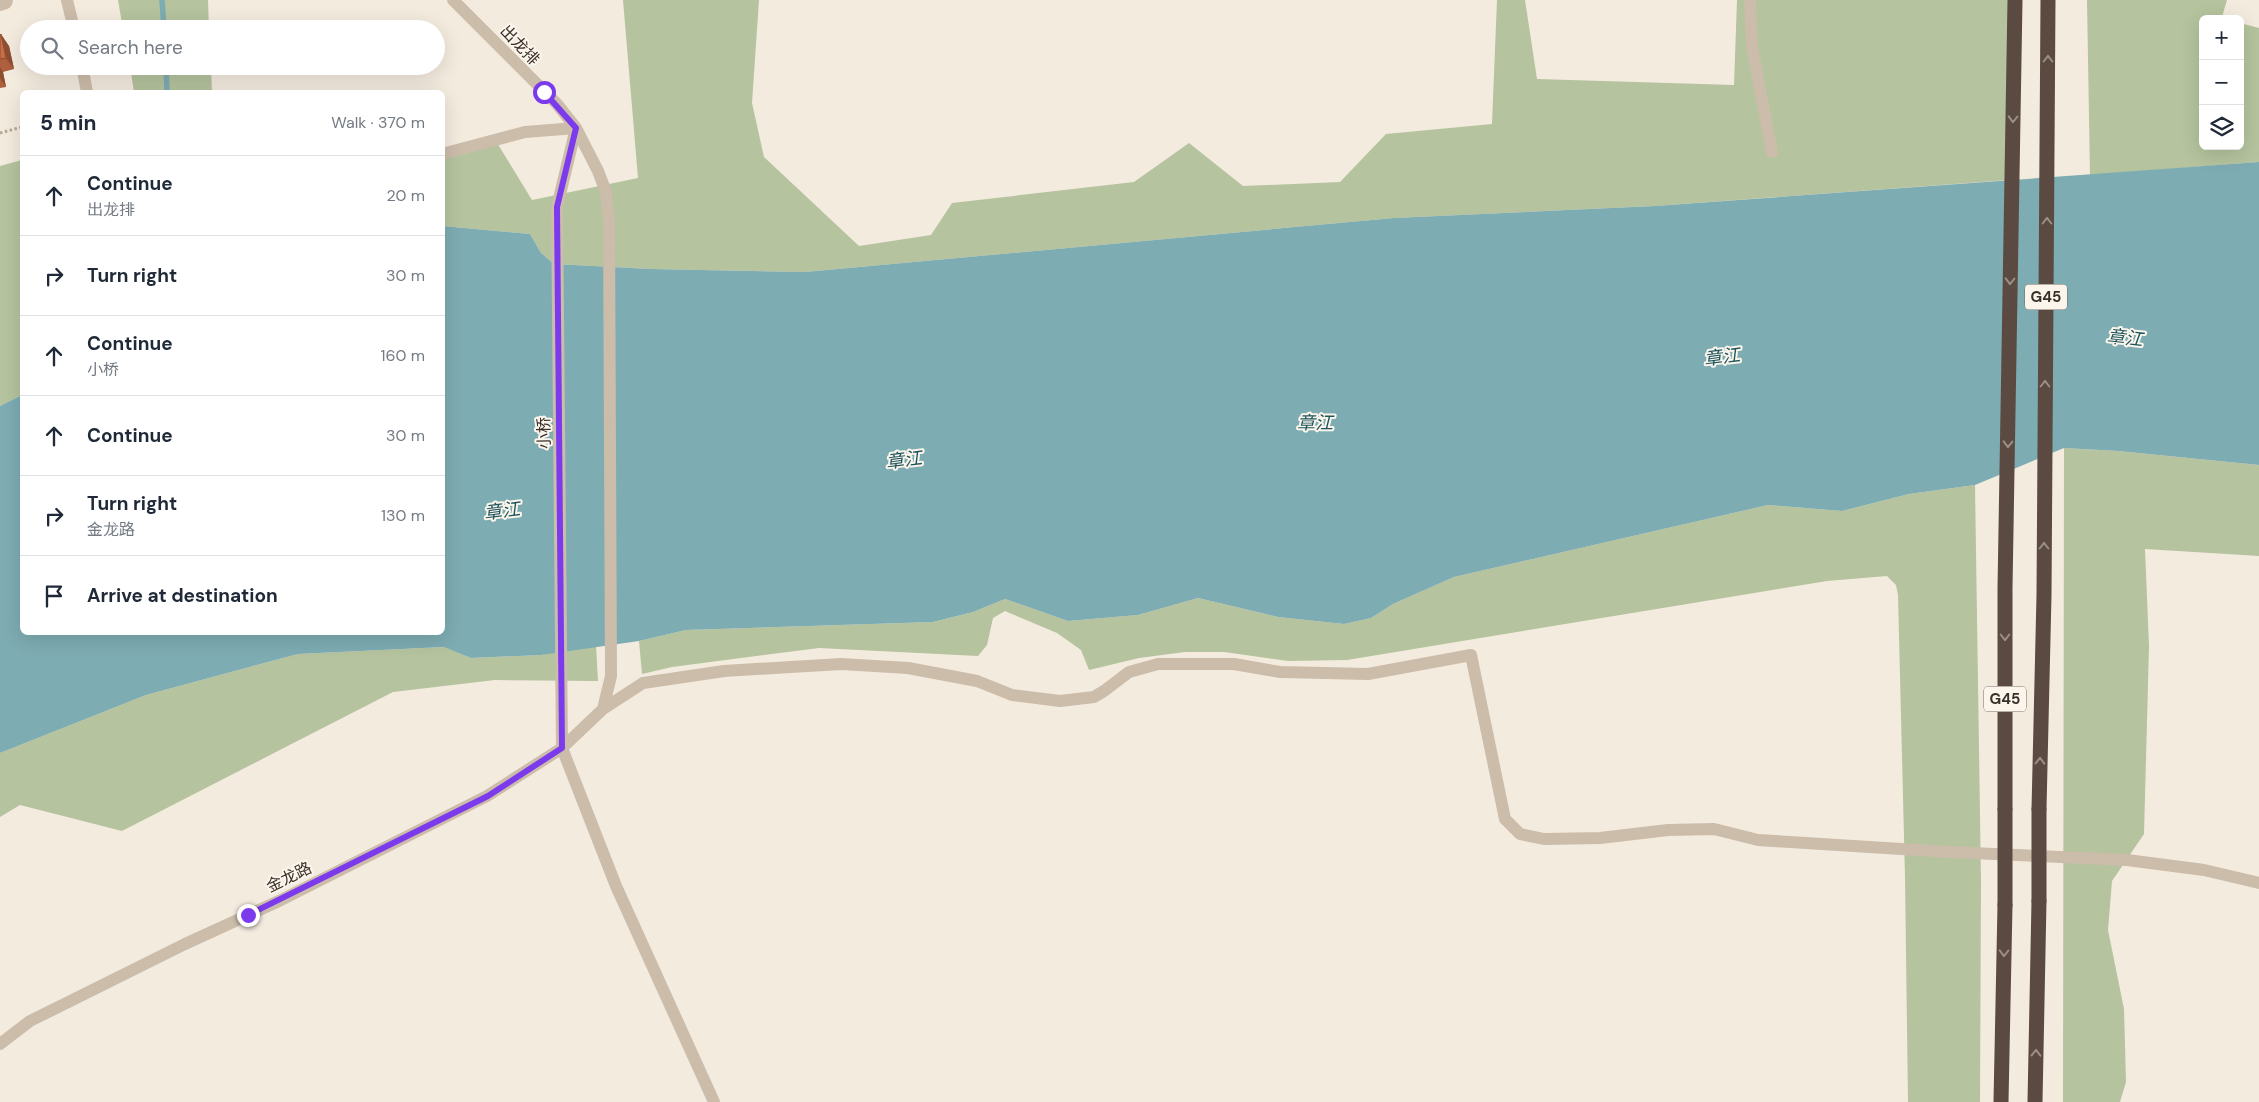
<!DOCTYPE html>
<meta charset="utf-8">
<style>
:root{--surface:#fff;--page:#f6f6f7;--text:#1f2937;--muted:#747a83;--line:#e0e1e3}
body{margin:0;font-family:"DM Sans","Noto Sans SC",sans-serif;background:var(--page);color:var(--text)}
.controls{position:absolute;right:15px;top:15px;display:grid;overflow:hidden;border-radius:8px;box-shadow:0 5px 20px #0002}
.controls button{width:45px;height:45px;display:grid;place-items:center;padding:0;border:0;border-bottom:1px solid var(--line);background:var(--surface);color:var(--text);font:25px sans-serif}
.stop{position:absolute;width:15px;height:15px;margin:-11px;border:4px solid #7c3aed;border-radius:50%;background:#fff}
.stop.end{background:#7c3aed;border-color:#fff;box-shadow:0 1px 5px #0008}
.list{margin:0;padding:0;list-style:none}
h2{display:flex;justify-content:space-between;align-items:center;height:65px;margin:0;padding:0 20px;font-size:21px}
h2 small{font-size:16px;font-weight:400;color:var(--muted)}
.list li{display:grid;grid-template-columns:32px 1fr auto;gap:15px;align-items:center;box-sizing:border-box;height:80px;padding:0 20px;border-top:1px solid var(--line)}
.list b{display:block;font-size:19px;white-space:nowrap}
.list p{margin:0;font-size:16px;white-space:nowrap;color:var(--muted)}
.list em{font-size:16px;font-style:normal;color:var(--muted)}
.icon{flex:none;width:28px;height:28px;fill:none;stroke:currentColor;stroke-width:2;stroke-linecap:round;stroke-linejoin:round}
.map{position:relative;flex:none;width:2259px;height:1102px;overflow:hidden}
.search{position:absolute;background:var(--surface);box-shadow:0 5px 20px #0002;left:20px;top:20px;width:425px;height:55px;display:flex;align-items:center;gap:12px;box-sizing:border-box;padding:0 18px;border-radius:28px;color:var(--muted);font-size:19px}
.panel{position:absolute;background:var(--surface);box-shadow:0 5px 20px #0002;left:20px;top:90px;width:425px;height:545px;border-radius:8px}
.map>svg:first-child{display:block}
.green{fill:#b5c39e}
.water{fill:#7dacb2}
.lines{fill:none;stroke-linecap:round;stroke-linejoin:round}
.stream{stroke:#7dacb2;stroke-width:5.5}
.path{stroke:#b8a694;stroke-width:3;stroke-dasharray:2.5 2.5;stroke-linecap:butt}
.minor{stroke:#ccbcaa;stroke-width:12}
.tertiary{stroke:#ccbcaa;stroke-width:12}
.motorway{stroke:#5b4a41;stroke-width:15}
.motorway-bridge{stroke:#5b4a41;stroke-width:15}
.wall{fill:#ad5f3e}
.shaded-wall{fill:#8d4e32}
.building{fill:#c96f48;stroke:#8d4e32}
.oneway{stroke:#9b8e85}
.route{stroke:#7c3aed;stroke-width:6}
.labels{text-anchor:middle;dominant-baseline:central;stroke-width:4;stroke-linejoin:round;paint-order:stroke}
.shield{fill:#fbf5ec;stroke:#746b64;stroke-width:1}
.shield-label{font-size:15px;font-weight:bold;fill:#3a302a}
.street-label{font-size:16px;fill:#3a302a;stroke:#fbf5ec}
.water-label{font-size:18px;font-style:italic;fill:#1e555d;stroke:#fbf5ec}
</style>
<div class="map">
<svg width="2259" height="1102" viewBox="0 0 2259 1102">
<rect width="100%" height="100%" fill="#f4ebdf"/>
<!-- green -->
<path class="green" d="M118 0H208L209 29H123Z
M623 0H759L752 103 764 157 859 246 931 235 952 203 1134 182 1189 143 1243 186 1340 182 1386 134 1492 124 1497 0H1525L1537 79 1734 85 1737 0H2008L2009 180 1655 206 1394 218 805 272 651 269 554 264 541 253 530 234 443 226 442 156 494 138 532 200 638 178Z
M2087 0H2227L2222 17 2226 19H2203V146H2240V23L2259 28V162L2090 175Z
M130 66H211L212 92H134Z
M22 160V395L0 406V166Z
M2064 448 2118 451 2259 465V556L2145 549 2149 646 2144 834 2112 881 2108 930 2124 1009 2126 1082 2120 1102H2063Z
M1975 485 1981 881 1980 1102H1908L1905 877 1898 595 1896 585 1887 576 1827 581 1347 660 1288 661 1224 652H1185L1139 658 1089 670 1081 650 1057 633 1005 611 993 618 987 645 978 656 819 648 672 667 642 674 639 641 686 630 933 622 973 612 1005 599 1068 621 1138 615 1198 598 1278 617 1344 624 1371 618 1393 604 1454 577 1768 505 1842 511 1909 494Z
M596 645 598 681 495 680 393 692 122 831 20 805 0 817V753L146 695 298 654 445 647 471 658 541 655Z"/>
<!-- water -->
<path class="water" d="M2259 162V465L2118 451 2064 448 1975 485 1909 494 1842 511 1768 505 1454 577 1393 604 1371 618 1344 624 1278 617 1198 598 1138 615 1068 621 1005 599 973 612 933 622 686 630 639 641 541 655 471 658 444 647 298 654 146 695 0 753V406L22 395V632H442L443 226 530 234 541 253 554 264 651 269 805 272 1394 218 1655 206Z"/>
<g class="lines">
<!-- stream -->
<path class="stream" d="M162 0 164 29
M166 66 167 92"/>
<!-- path -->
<path class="path" d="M0 133 22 127"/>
<!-- minor -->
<path class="minor" d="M1750 0 1752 47 1772 152
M0 5 6 3 7 0"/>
<!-- tertiary -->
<path class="tertiary" d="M67 0 74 29
M453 0 557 104 576 128 598 171 606 192 609 221 611 676 603 709
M82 66 87 92
M442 154 525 132 576 128 557 207 562 748 616 886 714 1102
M0 1044 30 1021 185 944 279 901 487 796 562 748 603 709 643 683 724 671 841 664 908 668 977 681 1012 695 1060 701 1094 697 1104 691 1129 672 1158 664H1234L1280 672 1368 674 1471 655 1505 819 1520 834 1544 839 1600 838 1668 830 1714 829 1758 840 1949 852 2127 860 2204 870 2259 883"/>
<!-- motorway -->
<path class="motorway" d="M2005 809V588L2015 0
M2039 809 2044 595 2048 0
M2001 1102 2005 905
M2035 1102 2039 901"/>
<!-- motorway-bridge -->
<path class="motorway-bridge" d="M2005 809V905
M2039 809V901"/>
</g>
<!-- wall -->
<path class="wall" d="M0 35 9 46 14 69 3 72 6 87 0 88Z"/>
<!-- shaded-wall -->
<path class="shaded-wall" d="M1 34 9 46 14 69 6 58Z
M0 67 3 72 6 87 0 78Z"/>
<!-- building -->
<path class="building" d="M1 34 6 58 0 59V35Z"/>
<!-- one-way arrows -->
<defs><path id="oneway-chevron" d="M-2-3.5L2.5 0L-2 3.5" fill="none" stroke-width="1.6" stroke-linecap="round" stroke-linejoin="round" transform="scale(1.25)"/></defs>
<g class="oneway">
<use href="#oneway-chevron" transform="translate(2048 59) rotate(-90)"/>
<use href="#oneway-chevron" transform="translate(2013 119) rotate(91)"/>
<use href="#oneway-chevron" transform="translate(2047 221) rotate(-90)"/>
<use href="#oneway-chevron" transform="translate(2010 281) rotate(91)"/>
<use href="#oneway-chevron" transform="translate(2045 384) rotate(-90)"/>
<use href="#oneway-chevron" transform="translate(2008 444) rotate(91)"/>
<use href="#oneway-chevron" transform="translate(2044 546) rotate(-90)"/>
<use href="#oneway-chevron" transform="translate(2005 637) rotate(90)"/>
<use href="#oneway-chevron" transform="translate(2040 761) rotate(-89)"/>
<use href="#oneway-chevron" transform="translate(2004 953) rotate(91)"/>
<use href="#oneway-chevron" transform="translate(2036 1053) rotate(-89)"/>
</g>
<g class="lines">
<!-- route -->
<path class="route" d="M248 915 488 796 562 748 557 207 576 128 544 92"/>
</g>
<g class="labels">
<!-- shield labels -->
<g class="shield">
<rect x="2025" y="284.5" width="42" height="25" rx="4"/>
<rect x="1984" y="686.5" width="42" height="25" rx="4"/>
</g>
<g class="shield-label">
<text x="2046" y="297">G45</text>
<text x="2005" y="699">G45</text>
</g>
<!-- street labels -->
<g class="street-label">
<text transform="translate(520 45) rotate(46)">出龙排</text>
<text transform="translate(544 433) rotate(-91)">小桥</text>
<text transform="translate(289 877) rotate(-26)">金龙路</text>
</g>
<!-- water labels -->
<g class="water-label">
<text transform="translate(2125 338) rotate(6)">章江</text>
<text transform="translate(1722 357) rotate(-7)">章江</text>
<text x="1315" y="423">章江</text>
<text transform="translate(904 460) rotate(-7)">章江</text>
<text transform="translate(502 511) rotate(-7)">章江</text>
</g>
</g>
</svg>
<div class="controls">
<button>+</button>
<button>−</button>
<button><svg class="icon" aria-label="layers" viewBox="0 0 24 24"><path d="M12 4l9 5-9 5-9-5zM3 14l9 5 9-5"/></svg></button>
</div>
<div class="stop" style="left:544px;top:92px"></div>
<div class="stop end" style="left:248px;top:915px"></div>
<div class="search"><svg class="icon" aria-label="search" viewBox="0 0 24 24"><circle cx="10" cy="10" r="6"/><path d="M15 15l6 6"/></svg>Search here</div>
<section class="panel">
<h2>5 min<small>Walk · 370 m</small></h2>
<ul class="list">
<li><svg class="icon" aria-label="ahead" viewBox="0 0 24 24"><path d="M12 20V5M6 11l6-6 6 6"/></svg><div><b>Continue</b><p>出龙排</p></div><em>20 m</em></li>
<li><svg class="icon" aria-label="right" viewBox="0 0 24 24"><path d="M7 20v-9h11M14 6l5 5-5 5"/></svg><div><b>Turn right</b></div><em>30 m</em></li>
<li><svg class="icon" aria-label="ahead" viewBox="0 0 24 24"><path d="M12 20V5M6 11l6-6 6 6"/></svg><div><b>Continue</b><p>小桥</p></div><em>160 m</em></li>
<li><svg class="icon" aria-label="ahead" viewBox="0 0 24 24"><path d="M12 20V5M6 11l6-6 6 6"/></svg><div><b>Continue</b></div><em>30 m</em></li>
<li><svg class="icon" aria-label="right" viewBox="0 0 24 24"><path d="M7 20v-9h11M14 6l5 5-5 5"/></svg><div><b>Turn right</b><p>金龙路</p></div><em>130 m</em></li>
<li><svg class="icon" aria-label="arrive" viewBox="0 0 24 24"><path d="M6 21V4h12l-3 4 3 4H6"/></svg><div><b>Arrive at destination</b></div></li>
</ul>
</section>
</div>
